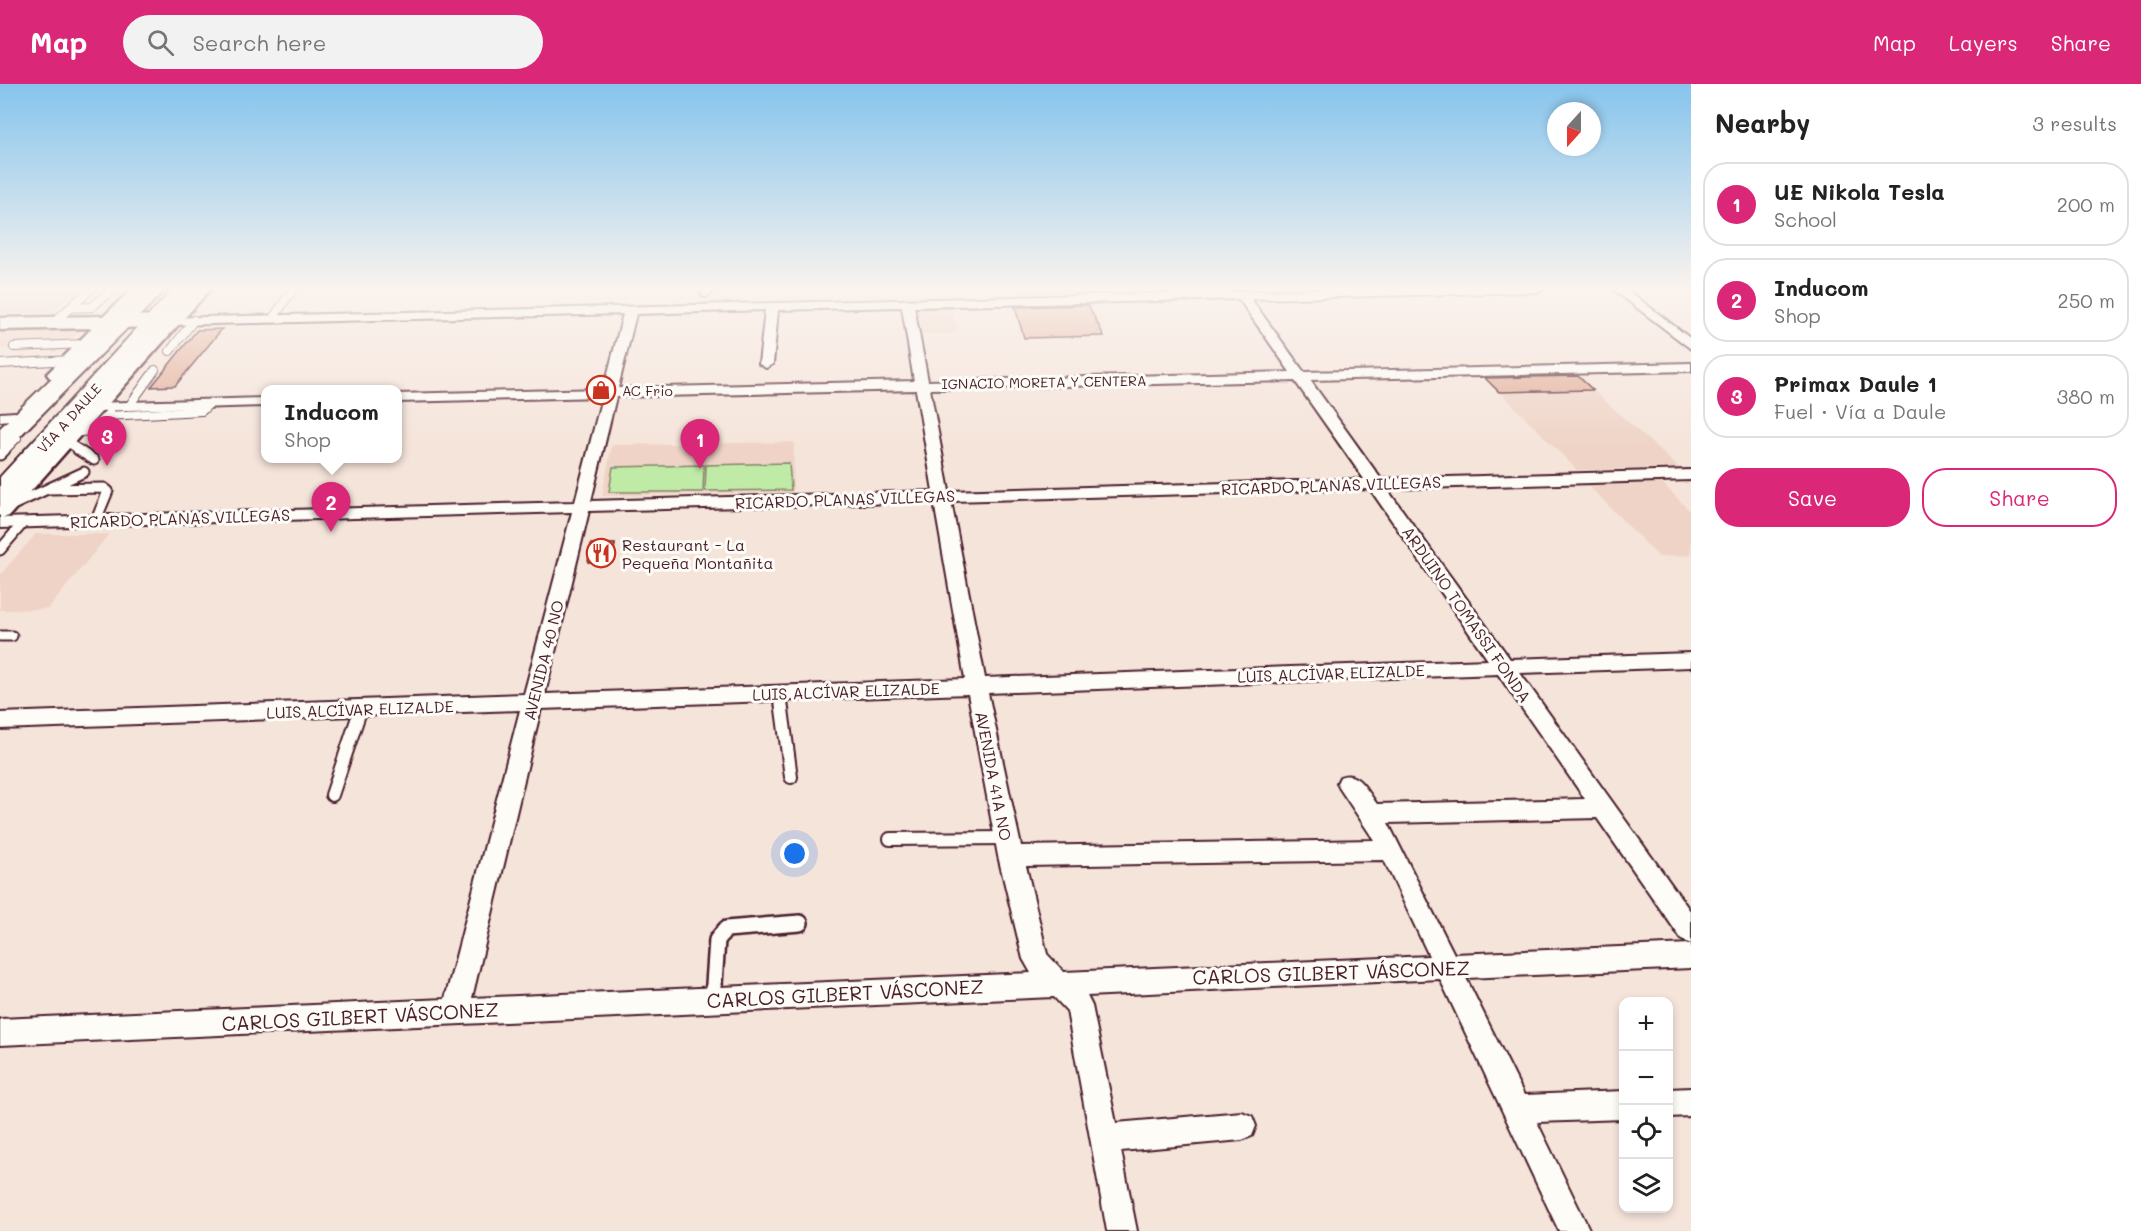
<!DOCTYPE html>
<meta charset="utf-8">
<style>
:root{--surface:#fff;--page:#f2f2f2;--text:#222;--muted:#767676;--line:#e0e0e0;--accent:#db2777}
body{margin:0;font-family:Mali,sans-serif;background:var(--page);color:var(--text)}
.controls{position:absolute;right:18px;bottom:18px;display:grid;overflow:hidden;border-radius:12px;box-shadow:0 3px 9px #0003}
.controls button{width:54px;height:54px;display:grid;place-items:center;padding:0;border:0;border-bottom:2px solid var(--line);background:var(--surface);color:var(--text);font:30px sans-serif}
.compass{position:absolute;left:1547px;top:18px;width:54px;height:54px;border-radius:50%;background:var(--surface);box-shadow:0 3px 9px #0003;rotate:201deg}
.you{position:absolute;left:795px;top:770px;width:21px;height:21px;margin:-15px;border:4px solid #fff;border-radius:50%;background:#1a73e8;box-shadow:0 0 0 9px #1a73e833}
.badge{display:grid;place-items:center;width:39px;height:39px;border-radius:50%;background:var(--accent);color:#fff;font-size:20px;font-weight:700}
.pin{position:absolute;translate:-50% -50px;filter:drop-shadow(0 2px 3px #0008)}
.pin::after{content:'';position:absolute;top:32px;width:21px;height:18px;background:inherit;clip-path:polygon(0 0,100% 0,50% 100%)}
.popup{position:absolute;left:261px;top:301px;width:141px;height:78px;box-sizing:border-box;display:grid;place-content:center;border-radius:12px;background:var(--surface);filter:drop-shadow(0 2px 4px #0005);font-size:20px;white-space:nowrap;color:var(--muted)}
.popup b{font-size:22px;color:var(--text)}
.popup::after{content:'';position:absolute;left:50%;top:100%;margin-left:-12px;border:12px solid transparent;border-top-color:var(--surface)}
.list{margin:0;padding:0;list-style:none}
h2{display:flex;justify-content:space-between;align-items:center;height:78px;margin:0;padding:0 24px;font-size:26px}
h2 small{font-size:20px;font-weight:400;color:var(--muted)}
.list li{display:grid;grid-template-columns:39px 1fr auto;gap:18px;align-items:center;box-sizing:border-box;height:84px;margin:0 12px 12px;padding:0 12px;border:2px solid var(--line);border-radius:24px}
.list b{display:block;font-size:22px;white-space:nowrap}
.list p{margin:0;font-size:20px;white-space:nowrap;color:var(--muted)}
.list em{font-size:20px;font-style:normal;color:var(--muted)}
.actions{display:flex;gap:12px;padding:18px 24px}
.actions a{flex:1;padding:14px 0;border:2px solid var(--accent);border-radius:24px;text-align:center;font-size:21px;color:var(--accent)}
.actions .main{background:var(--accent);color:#fff}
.icon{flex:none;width:33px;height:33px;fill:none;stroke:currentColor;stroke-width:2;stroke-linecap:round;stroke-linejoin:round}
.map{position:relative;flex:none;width:1691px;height:1147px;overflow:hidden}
header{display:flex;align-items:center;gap:36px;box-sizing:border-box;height:84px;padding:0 30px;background:var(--accent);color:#fff}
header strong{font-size:28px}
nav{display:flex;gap:33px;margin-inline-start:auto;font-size:21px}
.search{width:420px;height:54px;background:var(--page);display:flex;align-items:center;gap:15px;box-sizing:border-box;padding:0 21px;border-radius:33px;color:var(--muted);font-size:22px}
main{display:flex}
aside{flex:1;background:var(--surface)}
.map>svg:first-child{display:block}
.built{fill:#efd3c6}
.green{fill:#c0eba7;stroke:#858569;stroke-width:1.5}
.building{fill:#e2ac97;stroke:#4a1f2b;stroke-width:1.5}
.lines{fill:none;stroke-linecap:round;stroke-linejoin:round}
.lane-far3-casing{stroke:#4a1f2b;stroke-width:10}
.lane-far2-casing{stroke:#4a1f2b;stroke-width:13}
.lane-far1-casing{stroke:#4a1f2b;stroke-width:16}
.lane-casing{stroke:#4a1f2b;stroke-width:20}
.street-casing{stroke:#4a1f2b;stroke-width:4}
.secondary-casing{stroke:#4a1f2b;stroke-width:5}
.primary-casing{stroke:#4a1f2b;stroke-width:4}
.lane-far3{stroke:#fdfcf7;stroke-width:8}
.lane-far2{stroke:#fdfcf7;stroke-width:9}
.lane-far1{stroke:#fdfcf7;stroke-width:12}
.lane{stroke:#fdfcf7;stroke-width:15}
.street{fill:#fdfcf7;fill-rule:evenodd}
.secondary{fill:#fdfcf7;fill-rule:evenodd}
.primary{fill:#fdfcf7;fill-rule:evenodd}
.labels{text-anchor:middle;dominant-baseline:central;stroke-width:6;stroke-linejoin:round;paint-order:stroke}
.far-street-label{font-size:14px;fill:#4a1f2b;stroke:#fdfcf7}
.far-poi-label{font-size:14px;fill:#4a1f2b;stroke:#fdfcf7;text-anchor:start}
.street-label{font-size:16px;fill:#4a1f2b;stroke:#fdfcf7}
.poi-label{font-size:16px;fill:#4a1f2b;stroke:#fdfcf7;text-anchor:start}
.near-street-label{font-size:20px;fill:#4a1f2b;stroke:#fdfcf7}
</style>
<header>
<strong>Map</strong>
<div class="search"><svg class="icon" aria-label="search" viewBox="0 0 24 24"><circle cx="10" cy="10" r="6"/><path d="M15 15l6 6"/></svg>Search here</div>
<nav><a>Map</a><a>Layers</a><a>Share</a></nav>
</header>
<main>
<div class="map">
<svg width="1691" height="1147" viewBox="0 0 1691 1147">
<rect width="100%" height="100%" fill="#f5e4da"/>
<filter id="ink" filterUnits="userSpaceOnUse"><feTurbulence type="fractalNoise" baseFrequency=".0167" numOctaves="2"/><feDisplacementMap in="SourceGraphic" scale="12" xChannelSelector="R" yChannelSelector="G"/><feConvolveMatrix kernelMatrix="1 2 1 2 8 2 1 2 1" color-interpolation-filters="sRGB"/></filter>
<g filter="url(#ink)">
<!-- built -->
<path class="built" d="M0 204H78L52 229 0 230Z
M915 221 952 222 957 250H920Z
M0 243H86L61 265H0Z
M1594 307 1679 384 1577 386 1501 309Z
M794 358 793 408 602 412 612 361Z
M1658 395 1691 428V471L1659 473 1587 400Z
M36 450H109L48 525 0 526V491Z"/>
<!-- green -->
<path class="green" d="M789 379 791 406 705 407 706 381Z
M704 381 703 408H609L613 383Z"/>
<!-- building -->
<path class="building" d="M1088 221 1104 252 1024 254 1015 223Z
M222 245 175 302 151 303 197 246Z
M1578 292 1593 306 1499 308 1485 294Z
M591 460H615L612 478H588Z"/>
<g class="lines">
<!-- lane-far3 casing -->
<g class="lane-far3-casing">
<path id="lane-far3" d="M70 224 92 223 114 204
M273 234 294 204
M53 239 92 204
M14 263 86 260
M170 267 194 236
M0 280 71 276
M129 322 155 286
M106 332 202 327 210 319
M71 349 91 347 110 328
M64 356 81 367
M4 367 17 354"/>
</g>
<!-- lane-far2 casing -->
<g class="lane-far2-casing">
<path id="lane-far2" d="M78 366 94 376
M0 371 5 366
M48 405 104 404 108 407 96 436
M0 427 84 388
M0 466 23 439
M0 552H12"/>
</g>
<!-- lane-far1 casing -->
<g class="lane-far1-casing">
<path id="lane-far1" d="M780 610 791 693
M332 711 361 624
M890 755 1007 754"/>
</g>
<!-- lane casing -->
<g class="lane-casing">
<path id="lane" d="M713 915 717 856 726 845 800 839"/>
</g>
<!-- street casing -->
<g class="street-casing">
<path id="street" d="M701 204H713L712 209 706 213 702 212Z
M1377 204H1544L1538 208 1251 215 1304 288 1691 279V287L1310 296 1381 395 1691 386V396L1387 405 1510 575 1691 569V583L1520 589 1691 828V860L1682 856 1597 734 1388 739 1454 870 1691 860V884L1466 894 1524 1011 1624 1007V1035L1537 1038 1590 1147H1559L1440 895 1087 912 1092 922 1116 1039 1242 1028 1252 1032 1256 1042 1252 1052 1242 1056 1121 1067 1137 1147H1107L1067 927 1054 913 0 961V935L445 915 520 626 0 645V629L524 610 572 428 0 444V434L575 418 602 313 397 318V310L604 305 623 230 172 241 167 240V234ZM1239 215 1290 288 928 297 914 223ZM902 223 914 297 618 304 636 230 765 226 759 280 766 284 773 280 778 226ZM1295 297 1364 395 949 407 930 305ZM916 306 933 407 591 417 616 313ZM1370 405 1488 576 985 594 951 417ZM934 418 965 595 545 610 589 427ZM1498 590 1585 715 1377 720C1367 707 1358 686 1340 693L1337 699 1340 705 1374 756 1021 762 988 609ZM968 610 998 772 1023 875 1031 889 472 914 541 625ZM1384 776 1429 872 1064 888 1047 870 1026 782Z
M1611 204H1625L1691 255V265Z
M265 314V322L95 327 88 323 95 319Z
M15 328 22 332 20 335 0 337V329Z
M1691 1004V1032L1668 1033V1005Z"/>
</g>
<!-- secondary casing -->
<g class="secondary-casing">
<path id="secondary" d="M133 204H152L125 232 167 231 192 204H211L9 432 0 435V412L156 243 114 244 64 294H50L47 290 92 244 0 246V234L104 232Z"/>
</g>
<!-- primary casing -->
<g class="primary-casing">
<path id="primary" d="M145 204H167L9 363 0 365V344Z
M174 204H195L9 415 0 417V393Z"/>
</g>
<!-- lane-far3 -->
<use href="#lane-far3" class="lane-far3"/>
<!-- lane-far2 -->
<use href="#lane-far2" class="lane-far2"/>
<!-- lane-far1 -->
<use href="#lane-far1" class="lane-far1"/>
<!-- lane -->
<use href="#lane" class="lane"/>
<!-- street -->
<use href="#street" class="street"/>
<!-- secondary -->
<use href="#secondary" class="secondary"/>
<!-- primary -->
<use href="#primary" class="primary"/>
</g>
</g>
<!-- sky -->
<linearGradient id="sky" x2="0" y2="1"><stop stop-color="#86c4ed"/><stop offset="0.56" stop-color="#faf3ee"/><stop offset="1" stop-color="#faf3ee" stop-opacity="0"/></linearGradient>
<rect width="1691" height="365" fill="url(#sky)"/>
<!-- icons -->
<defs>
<g id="shop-ring" transform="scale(1.5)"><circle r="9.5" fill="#fdfcf7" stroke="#c8321e" stroke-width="1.5"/><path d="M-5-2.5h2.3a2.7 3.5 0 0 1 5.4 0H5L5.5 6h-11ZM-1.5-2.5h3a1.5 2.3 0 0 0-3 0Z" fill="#c8321e"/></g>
<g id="restaurant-ring" transform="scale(1.5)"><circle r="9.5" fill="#fdfcf7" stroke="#c8321e" stroke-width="1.5"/><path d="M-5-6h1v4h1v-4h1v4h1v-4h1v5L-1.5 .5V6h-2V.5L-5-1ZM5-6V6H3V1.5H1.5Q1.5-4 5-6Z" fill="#c8321e"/></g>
</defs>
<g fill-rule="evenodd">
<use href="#shop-ring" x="601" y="306"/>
<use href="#restaurant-ring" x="601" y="469"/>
</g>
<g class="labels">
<!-- far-street labels -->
<g class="far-street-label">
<text transform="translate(1044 298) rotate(-1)">IGNACIO MORETA Y CENTERA</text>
<text transform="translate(69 334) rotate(-48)">VÍA A DAULE</text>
</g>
<!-- far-poi labels -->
<g class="far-poi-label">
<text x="622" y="306">AC Frio</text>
</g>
<!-- street labels -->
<g class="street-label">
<text transform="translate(1331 401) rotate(-2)">RICARDO PLANAS VILLEGAS</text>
<text transform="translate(845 415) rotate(-2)">RICARDO PLANAS VILLEGAS</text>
<text transform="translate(180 434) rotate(-2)">RICARDO PLANAS VILLEGAS</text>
<text transform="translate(1467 530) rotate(55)">ARDUINO TOMASSI FONDA</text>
<text transform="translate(543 576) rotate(-76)">AVENIDA 40 NO</text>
<text transform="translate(1331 589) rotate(-2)">LUIS ALCÍVAR ELIZALDE</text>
<text transform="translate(846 607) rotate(-2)">LUIS ALCÍVAR ELIZALDE</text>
<text transform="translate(360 625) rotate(-2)">LUIS ALCÍVAR ELIZALDE</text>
<text transform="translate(994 692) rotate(79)">AVENIDA 41A NO</text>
</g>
<!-- poi labels -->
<g class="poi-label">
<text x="622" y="460">Restaurant - La<tspan x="622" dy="18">Pequeña Montañita</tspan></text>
</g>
<!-- near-street labels -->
<g class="near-street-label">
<text transform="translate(1331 888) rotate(-2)">CARLOS GILBERT VÁSCONEZ</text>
<text transform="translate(845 909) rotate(-3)">CARLOS GILBERT VÁSCONEZ</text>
<text transform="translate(360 932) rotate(-3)">CARLOS GILBERT VÁSCONEZ</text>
</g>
</g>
</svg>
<div class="controls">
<button>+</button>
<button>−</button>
<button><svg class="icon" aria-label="locate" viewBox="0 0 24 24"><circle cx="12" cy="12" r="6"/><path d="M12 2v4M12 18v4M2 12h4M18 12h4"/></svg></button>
<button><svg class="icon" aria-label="layers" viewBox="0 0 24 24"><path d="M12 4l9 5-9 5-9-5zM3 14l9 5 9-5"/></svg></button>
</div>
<svg class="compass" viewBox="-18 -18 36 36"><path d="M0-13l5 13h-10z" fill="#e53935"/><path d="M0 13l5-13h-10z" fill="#767676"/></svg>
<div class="you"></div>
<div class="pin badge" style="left:700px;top:385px">1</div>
<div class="pin badge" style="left:331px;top:448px">2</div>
<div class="popup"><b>Inducom</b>Shop</div>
<div class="pin badge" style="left:107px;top:382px">3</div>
</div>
<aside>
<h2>Nearby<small>3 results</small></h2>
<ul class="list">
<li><span class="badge">1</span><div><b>UE Nikola Tesla</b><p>School</p></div><em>200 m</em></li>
<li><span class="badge">2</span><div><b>Inducom</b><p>Shop</p></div><em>250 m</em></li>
<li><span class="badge">3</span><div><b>Primax Daule 1</b><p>Fuel · Vía a Daule</p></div><em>380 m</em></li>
</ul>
<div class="actions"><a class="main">Save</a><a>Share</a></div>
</aside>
</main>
